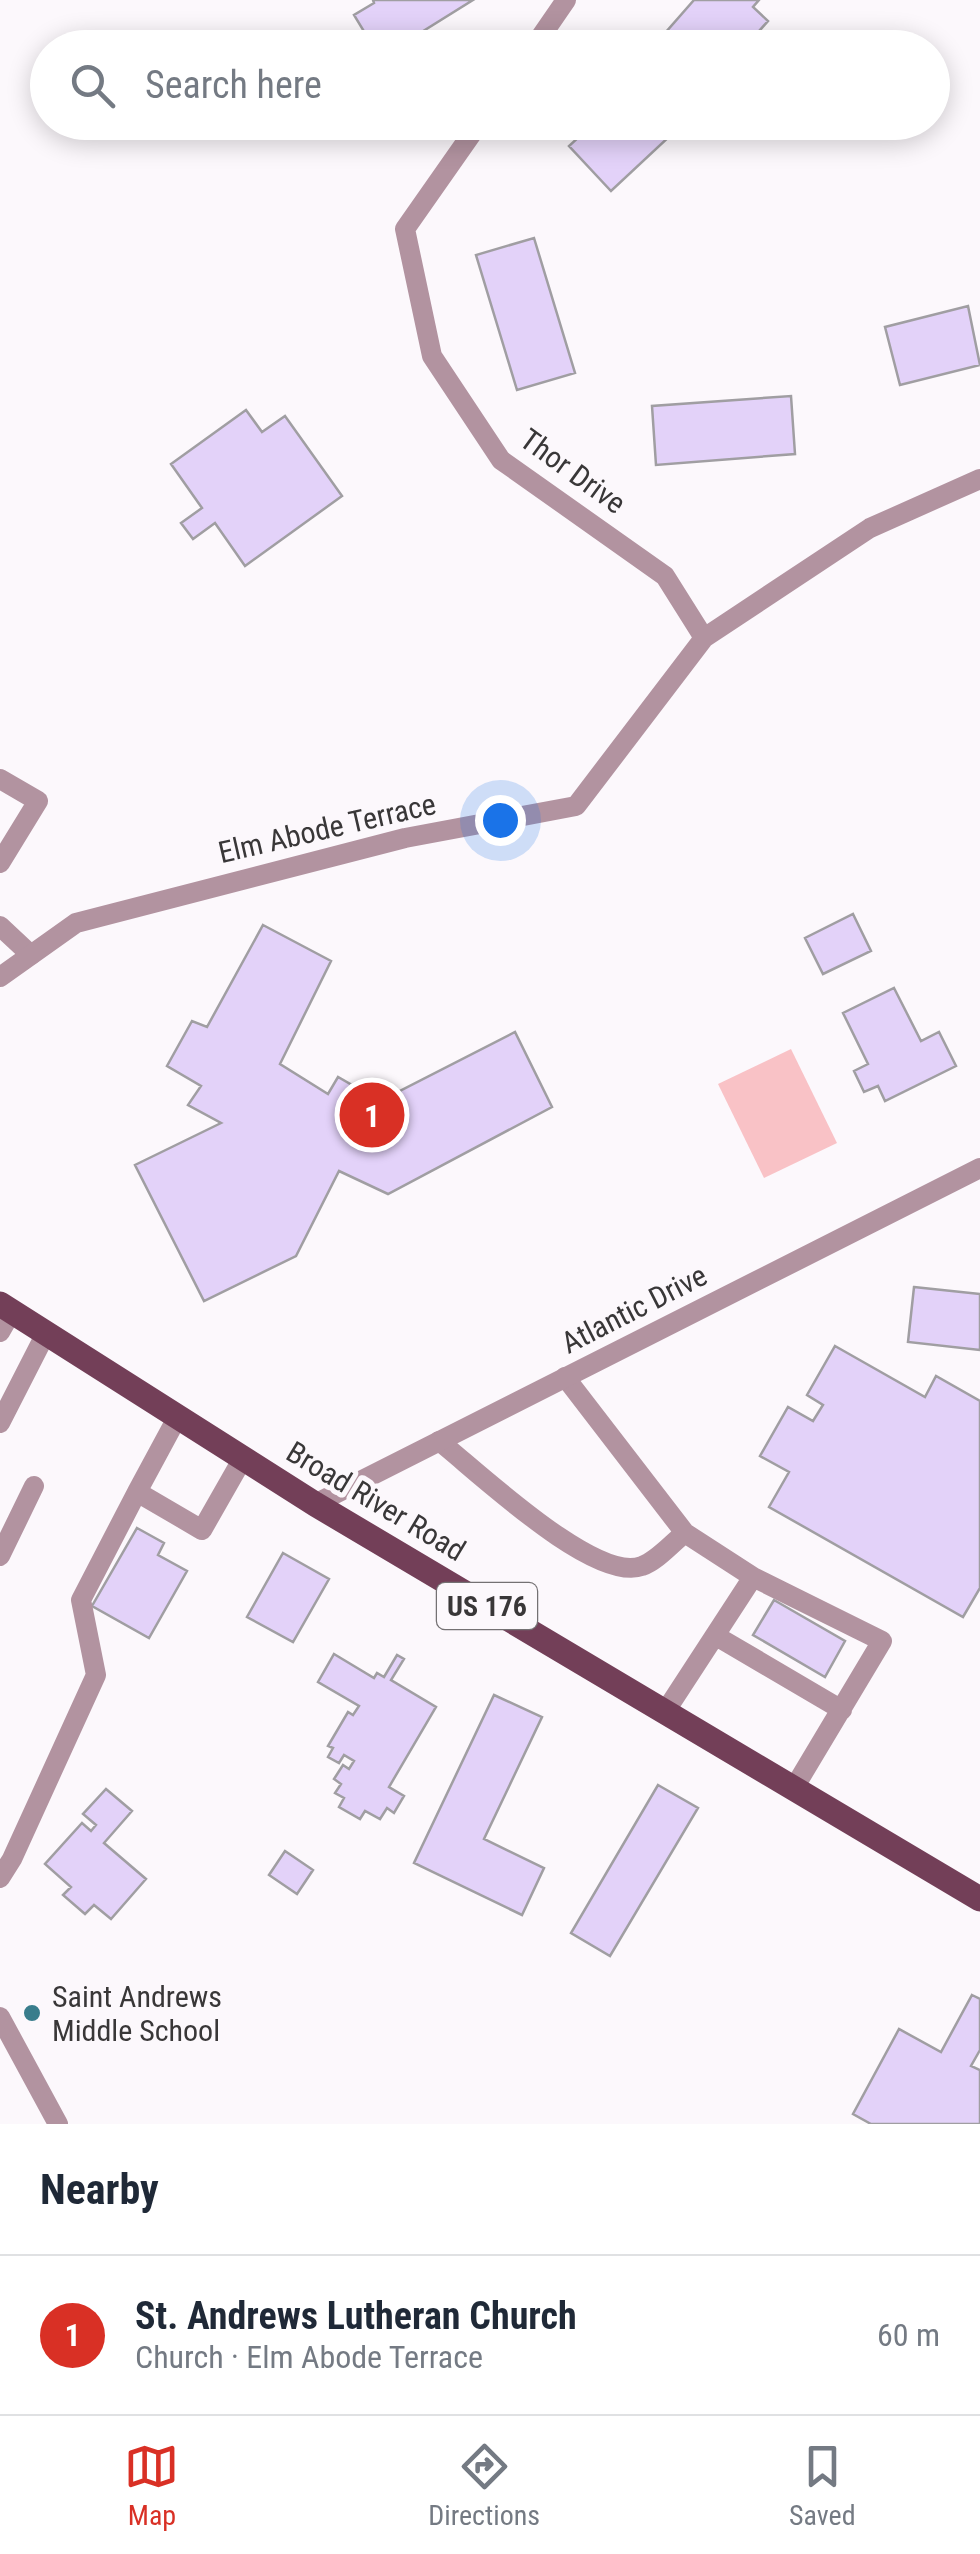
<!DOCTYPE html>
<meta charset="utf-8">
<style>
:root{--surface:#fff;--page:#f2f2f3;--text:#1f2937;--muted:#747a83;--line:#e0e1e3;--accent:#d93025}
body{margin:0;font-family:"Roboto Condensed",sans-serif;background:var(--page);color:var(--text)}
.you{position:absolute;left:500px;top:820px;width:35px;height:35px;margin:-25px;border:8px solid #fff;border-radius:50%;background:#1a73e8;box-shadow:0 0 0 15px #1a73e833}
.badge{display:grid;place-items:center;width:65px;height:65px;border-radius:50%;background:var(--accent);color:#fff;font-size:32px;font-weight:700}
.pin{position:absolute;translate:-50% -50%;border:5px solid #fff;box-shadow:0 2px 10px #0006}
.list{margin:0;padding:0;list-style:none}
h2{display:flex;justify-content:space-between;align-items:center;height:130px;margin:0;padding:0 40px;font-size:42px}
h2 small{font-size:32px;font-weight:400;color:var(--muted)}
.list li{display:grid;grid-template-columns:65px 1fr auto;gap:30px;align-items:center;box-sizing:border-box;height:160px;padding:0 40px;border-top:2px solid var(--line)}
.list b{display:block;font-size:38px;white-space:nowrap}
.list p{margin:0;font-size:32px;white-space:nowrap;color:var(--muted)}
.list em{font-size:32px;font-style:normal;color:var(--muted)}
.icon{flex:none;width:55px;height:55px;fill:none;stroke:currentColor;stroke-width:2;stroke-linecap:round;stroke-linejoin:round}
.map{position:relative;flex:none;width:980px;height:2124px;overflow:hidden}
.search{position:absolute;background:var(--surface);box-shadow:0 5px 25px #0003;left:30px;right:30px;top:30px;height:110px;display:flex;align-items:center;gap:25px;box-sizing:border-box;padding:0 35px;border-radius:55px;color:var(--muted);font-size:38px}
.sheet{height:290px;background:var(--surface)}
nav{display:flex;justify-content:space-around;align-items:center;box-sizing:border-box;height:140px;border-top:2px solid var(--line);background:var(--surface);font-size:28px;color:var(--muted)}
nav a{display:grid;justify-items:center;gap:5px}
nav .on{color:var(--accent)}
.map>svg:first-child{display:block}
.green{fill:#f9c2c6}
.building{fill:#e3d2f9;stroke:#a09ea2;stroke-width:2.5}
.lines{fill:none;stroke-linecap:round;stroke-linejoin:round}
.lane{stroke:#b293a0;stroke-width:20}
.street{stroke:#b293a0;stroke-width:20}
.primary{stroke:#733f58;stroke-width:25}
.poi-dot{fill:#397d8c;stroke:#fcf8fc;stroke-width:4}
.labels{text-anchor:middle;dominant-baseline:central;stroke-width:10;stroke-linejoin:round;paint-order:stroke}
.shield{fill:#fcf8fc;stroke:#747173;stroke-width:2.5}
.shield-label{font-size:28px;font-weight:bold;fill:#393738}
.street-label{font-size:30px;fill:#393738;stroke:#fcf8fc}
.poi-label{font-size:30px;fill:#393738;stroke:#fcf8fc;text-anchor:start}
</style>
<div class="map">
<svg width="980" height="2124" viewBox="0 0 980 2124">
<rect width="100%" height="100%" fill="#fcf8fc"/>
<!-- green -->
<path class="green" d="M791 1049 837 1143 764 1178 718 1084Z"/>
<!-- building -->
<path class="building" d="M373 0H473L396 48H374L354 15 374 3Z
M694 0H759L753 7 768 21 744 48H684L666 32Z
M595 122H659L671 135 611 191 569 146Z
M534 238 575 373 517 390 476 255Z
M968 306 980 365 900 385 885 327Z
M791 396 795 454 656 465 652 406Z
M246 410 262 432 285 416 342 496 245 566 215 523 193 539 181 523 202 508 171 464Z
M853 914 871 951 823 974 805 938Z
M263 925 331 961 280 1064 328 1094 338 1077 380 1101 515 1032 552 1107 388 1194 339 1171 296 1256 204 1301 135 1165 221 1123 188 1105 201 1086 167 1066 192 1021 207 1027Z
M894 988 921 1041 939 1032 956 1066 885 1101 878 1086 864 1092 854 1071 868 1064 843 1013Z
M914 1287 980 1294V1350L908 1342Z
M835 1346 925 1397 936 1376 980 1401V1588L963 1617 769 1507 789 1472 760 1456 788 1407 813 1421 823 1405 807 1395Z
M137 1528 164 1543 158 1555 187 1571 149 1638 92 1606Z
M283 1553 329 1579 293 1642 247 1617Z
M774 1600 845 1641 825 1677 753 1635Z
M334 1654 374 1678 377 1673 384 1677 397 1655 404 1659 391 1680 436 1707 389 1787 404 1796 394 1813 387 1808 380 1819 365 1811 360 1819 339 1807 344 1798 335 1793 341 1784 334 1779 343 1765 349 1769 354 1761 344 1755 339 1763 328 1757 333 1748 328 1746 348 1712 353 1715 359 1706 318 1682Z
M494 1695 542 1717 484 1839 544 1868 522 1915 414 1863Z
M658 1785 698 1808 610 1956 571 1933Z
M106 1789 132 1811 104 1843 146 1879 111 1919 94 1905 85 1914 63 1895 71 1887 45 1864 82 1823 91 1831 96 1825 83 1814Z
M285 1851 313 1870 297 1894 269 1875Z
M972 1995 980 1999V2050L971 2066 980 2070V2124H871L853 2114 899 2029 941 2052Z"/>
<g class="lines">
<!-- lane -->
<path class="lane" d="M0 779 38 801 0 863
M0 926 31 955
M0 1332 12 1311
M565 1377 685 1533 753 1577 882 1641 794 1788
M178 1416 137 1492 202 1530 243 1458
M0 1423 46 1333
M439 1441C476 1470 595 1584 642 1566 657 1561 673 1542 685 1533
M0 1556 34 1486
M716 1636 842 1710
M665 1712 753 1577
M0 1878 12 1859 96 1675 81 1600 137 1492"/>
<!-- street -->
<path class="street" d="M533 48 566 0
M480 122 405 229 432 356 501 460 665 576 704 638
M0 977 76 923 405 838 576 806 704 638 870 528 980 479
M315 1504 980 1168
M0 2017 58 2124"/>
<!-- primary -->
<path class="primary" d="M0 1304 315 1504 980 1899"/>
</g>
<!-- markers -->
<circle class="poi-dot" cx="32" cy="2013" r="10"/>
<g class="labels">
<!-- shield labels -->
<rect class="shield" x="437" y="1583" width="100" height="46" rx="8"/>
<g class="shield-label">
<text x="487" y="1606">US 176</text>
</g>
<!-- street labels -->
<g class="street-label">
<text transform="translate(573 471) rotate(36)">Thor Drive</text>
<text transform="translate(327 828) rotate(-13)">Elm Abode Terrace</text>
<text transform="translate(634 1309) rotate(-27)">Atlantic Drive</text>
<text transform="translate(376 1501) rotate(31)">Broad River Road</text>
</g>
<!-- poi labels -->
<g class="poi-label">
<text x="52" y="1996">Saint Andrews<tspan x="52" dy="34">Middle School</tspan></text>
</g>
</g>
</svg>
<div class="you"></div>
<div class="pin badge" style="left:372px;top:1115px">1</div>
<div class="search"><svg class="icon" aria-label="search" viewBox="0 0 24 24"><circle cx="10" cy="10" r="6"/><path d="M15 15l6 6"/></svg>Search here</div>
</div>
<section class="sheet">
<h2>Nearby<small></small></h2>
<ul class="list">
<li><span class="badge">1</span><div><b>St. Andrews Lutheran Church</b><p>Church · Elm Abode Terrace</p></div><em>60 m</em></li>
</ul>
</section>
<nav>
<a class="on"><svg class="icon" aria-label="map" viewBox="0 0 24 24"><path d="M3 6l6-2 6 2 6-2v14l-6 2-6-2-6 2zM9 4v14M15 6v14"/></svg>Map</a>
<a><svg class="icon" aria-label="directions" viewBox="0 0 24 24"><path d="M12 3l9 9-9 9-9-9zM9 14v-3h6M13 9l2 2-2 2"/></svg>Directions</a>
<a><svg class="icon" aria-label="saved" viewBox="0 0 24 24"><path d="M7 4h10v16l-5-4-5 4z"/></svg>Saved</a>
</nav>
